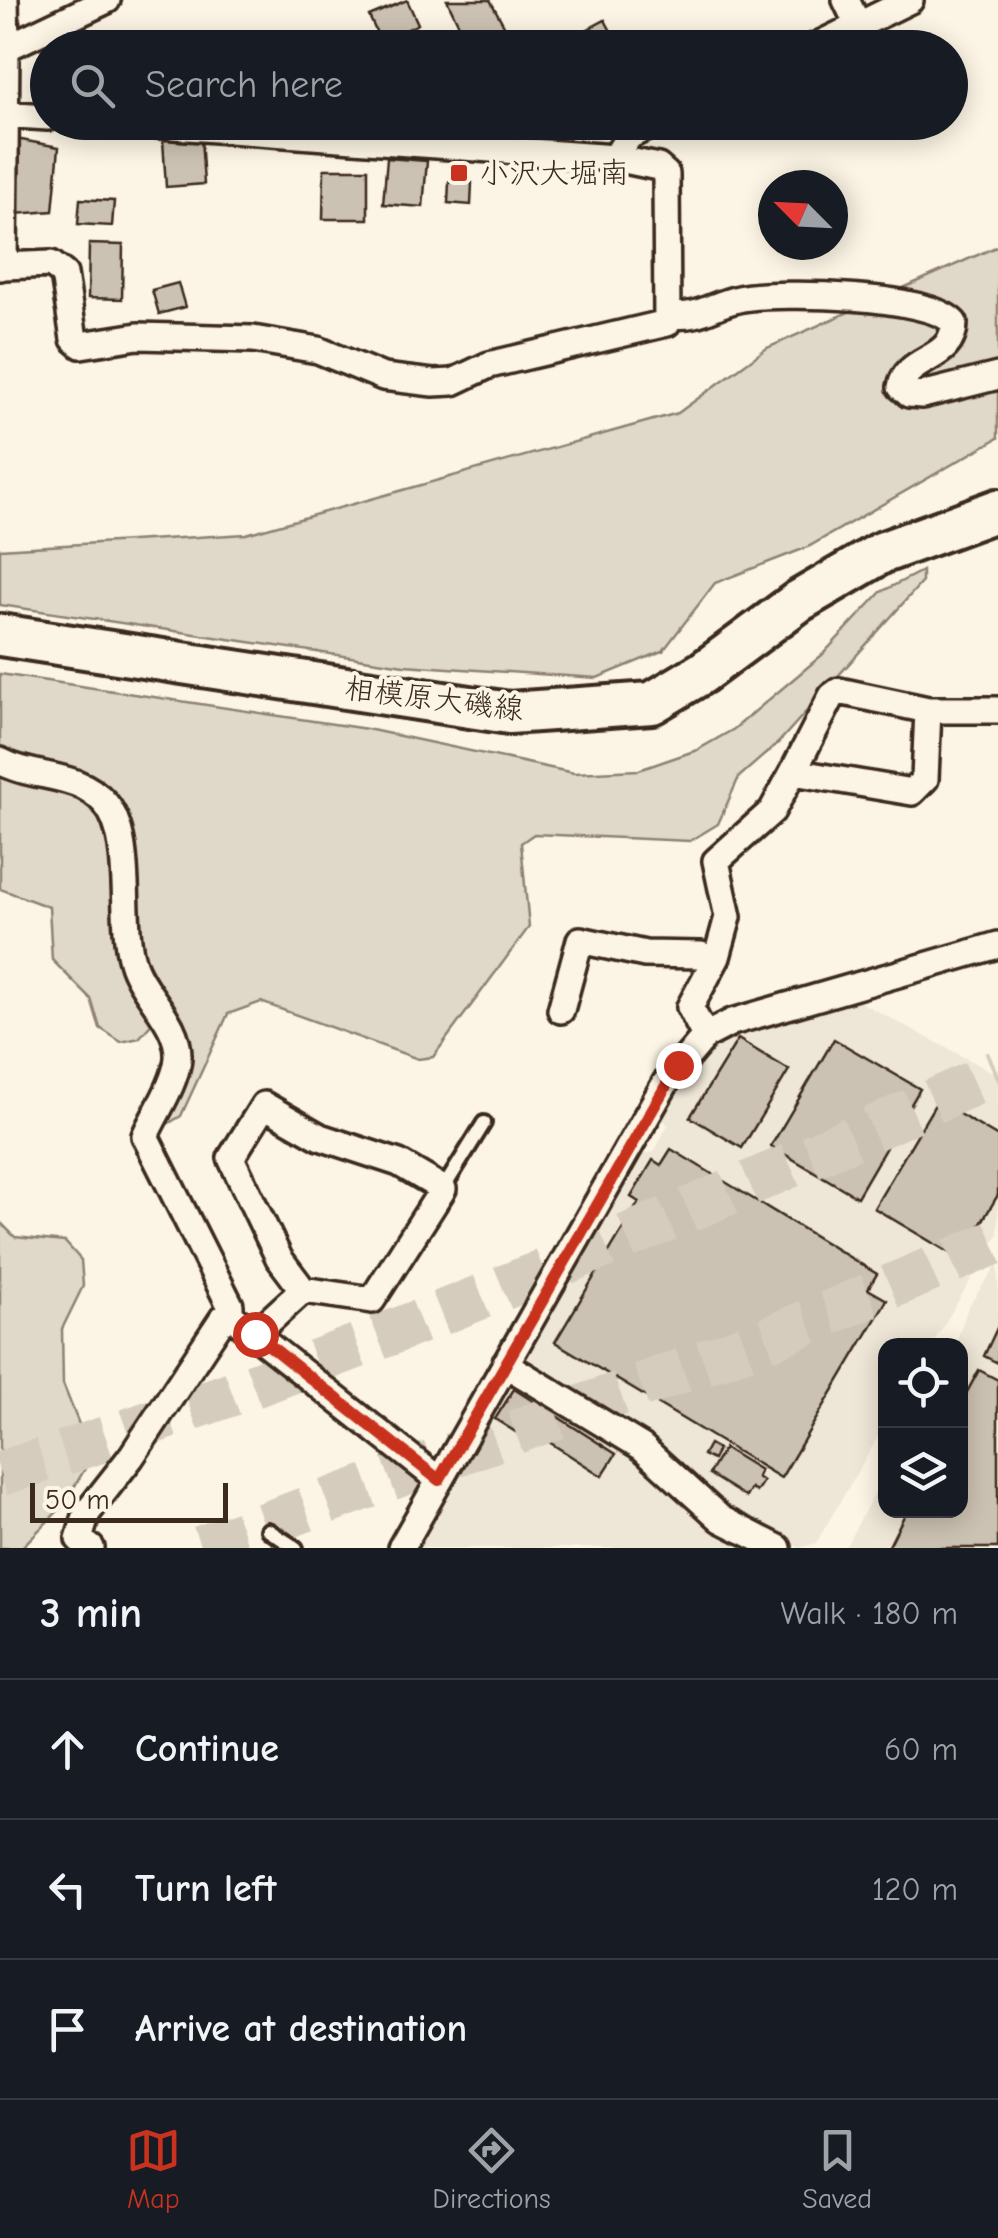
<!DOCTYPE html>
<meta charset="utf-8">
<style>
:root{--surface:#171b24;--page:#20242c;--text:#f1f3f6;--muted:#9ea1a6;--line:#363941;--accent:#c8321e}
body{margin:0;font-family:"Comic Neue","Klee One",sans-serif;background:var(--page);color:var(--text)}
.controls{position:absolute;right:30px;bottom:30px;display:grid;overflow:hidden;border-radius:20px;box-shadow:0 5px 25px #0003}
.controls button{width:90px;height:90px;display:grid;place-items:center;padding:0;border:0;border-bottom:2px solid var(--line);background:var(--surface);color:var(--text);font:50px sans-serif}
.compass{position:absolute;left:758px;top:170px;width:90px;height:90px;border-radius:50%;background:var(--surface);box-shadow:0 5px 25px #0003;rotate:294deg}
.scale{position:absolute;left:30px;bottom:25px;width:198px;box-sizing:border-box;padding-left:10px;border:5px solid #3b2a1e;border-top:0;font-size:28px;line-height:35px;white-space:nowrap;color:#3b2a1e;-webkit-text-stroke:8px #fcf5e5;paint-order:stroke}
.stop{position:absolute;width:30px;height:30px;margin:-22px;border:8px solid #c8321e;border-radius:50%;background:#fff}
.stop.end{background:#c8321e;border-color:#fff;box-shadow:0 2px 10px #0008}
.list{margin:0;padding:0;list-style:none}
h2{display:flex;justify-content:space-between;align-items:center;height:130px;margin:0;padding:0 40px;font-size:42px}
h2 small{font-size:32px;font-weight:400;color:var(--muted)}
.list li{display:grid;grid-template-columns:65px 1fr auto;gap:30px;align-items:center;box-sizing:border-box;height:140px;padding:0 40px;border-top:2px solid var(--line)}
.list b{display:block;font-size:38px;white-space:nowrap}
.list em{font-size:32px;font-style:normal;color:var(--muted)}
.icon{flex:none;width:55px;height:55px;fill:none;stroke:currentColor;stroke-width:2;stroke-linecap:round;stroke-linejoin:round}
.map{position:relative;flex:none;width:998px;height:1548px;overflow:hidden}
.search{position:absolute;background:var(--surface);box-shadow:0 5px 25px #0003;left:30px;right:30px;top:30px;height:110px;display:flex;align-items:center;gap:25px;box-sizing:border-box;padding:0 35px;border-radius:55px;color:var(--muted);font-size:38px}
.sheet{height:550px;background:var(--surface)}
nav{display:flex;justify-content:space-around;align-items:center;box-sizing:border-box;height:140px;border-top:2px solid var(--line);background:var(--surface);font-size:28px;color:var(--muted)}
nav a{display:grid;justify-items:center;gap:5px}
nav .on{color:var(--accent)}
.map>svg:first-child{display:block}
.built{fill:#eee6d6}
.green{fill:#e0d8c8;stroke:#8e8173;stroke-width:2.5}
.building{fill:#ccc2b3;stroke:#3b2a1e;stroke-width:2.5}
.lines{fill:none;stroke-linecap:round;stroke-linejoin:round}
.motorway-tunnel{stroke:#d5ccbd;stroke-width:45;stroke-dasharray:45 22;stroke-linecap:butt}
.service-casing{stroke:#3b2a1e;stroke-width:20}
.minor-casing{stroke:#3b2a1e;stroke-width:32}
.primary-casing{stroke:#3b2a1e;stroke-width:48}
.service{stroke:#fcf5e5;stroke-width:12}
.minor{stroke:#fcf5e5;stroke-width:25}
.primary{stroke:#fcf5e5;stroke-width:40}
.route{stroke:#c8321e;stroke-width:12}
.poi-dot{fill:#c8321e;stroke:#fcf5e5;stroke-width:4}
.labels{text-anchor:middle;dominant-baseline:central;stroke-width:8;stroke-linejoin:round;paint-order:stroke}
.poi-label{font-size:30px;fill:#3b2a1e;stroke:#fcf5e5;text-anchor:start}
.street-label{font-size:30px;fill:#3b2a1e;stroke:#fcf5e5}
</style>
<div class="map">
<svg width="998" height="1548" viewBox="0 0 998 1548">
<rect width="100%" height="100%" fill="#fcf5e5"/>
<filter id="ink" filterUnits="userSpaceOnUse"><feTurbulence type="fractalNoise" baseFrequency=".01" numOctaves="2"/><feDisplacementMap in="SourceGraphic" scale="20" xChannelSelector="R" yChannelSelector="G"/><feConvolveMatrix kernelMatrix="1 2 1 2 8 2 1 2 1" color-interpolation-filters="sRGB"/></filter>
<g filter="url(#ink)">
<!-- built -->
<path class="built" d="M855 996 858 1001 998 1075V1234L932 1345 886 1346 885 1425 816 1543 800 1548 739 1517 526 1363 521 1349 633 1156 654 1152 668 1125 658 1116 680 1079 734 1034Z
M998 1263V1548H845L885 1473 886 1510H960V1346L955 1345 968 1307Z
M516 1383 632 1454 706 1523 748 1548H415L504 1386Z"/>
<!-- green -->
<path class="green" d="M998 246V438L808 547 715 583 663 651 597 678 404 665 0 605V549L246 534 678 413 767 348Z
M922 571V582L778 743 739 777 718 824 690 841 534 834 521 843 529 927 433 1057 418 1059 261 1002 228 1014 181 1116 166 1125 153 1113 188 1034 183 1019 163 1011 139 1038 121 1042 100 1028 91 999 52 960 49 907 0 889V674L367 729 574 773 639 770 697 750 734 729 822 655 881 592Z
M0 1222 15 1237 65 1242 81 1260 83 1286 62 1329 63 1384 92 1457 63 1506 21 1548H0Z"/>
<!-- building -->
<path class="building" d="M407 0 418 24 381 42 369 16Z
M447 0H490L507 31 470 48Z
M605 20 620 48H581L575 36Z
M362 38 363 48H323L322 42Z
M201 137 204 184 166 187 163 140Z
M16 139 59 147 53 211 15 214Z
M387 158 427 161 423 207 383 204Z
M324 169H368V219H323Z
M449 182 472 183 471 205 448 203Z
M80 199 114 201 112 226 78 224Z
M89 244 123 245 122 299 88 298Z
M178 283 185 307 159 314 152 290Z
M738 1039 789 1070 742 1148 690 1117Z
M834 1039 920 1089 857 1197 771 1146Z
M937 1101 998 1137V1195L960 1259 874 1208Z
M671 1149 877 1274 868 1289 887 1300 781 1478 555 1342 639 1202 631 1197 653 1160 661 1165Z
M998 1326V1363L984 1356Z
M979 1370 998 1380V1548H888L907 1510H960V1405Z
M514 1389 616 1454 602 1476 538 1435 533 1443 495 1419Z
M709 1444 718 1449 713 1460 703 1455Z
M724 1448 760 1470 757 1477 763 1481 756 1492 751 1488 746 1497 709 1474Z"/>
<g class="lines">
<!-- motorway-tunnel -->
<path class="motorway-tunnel" d="M0 1474C341 1363 672 1221 998 1072
M201 1548 770 1338 998 1241"/>
<!-- service casing -->
<g class="service-casing">
<path id="service" d="M443 1189 484 1123
M268 1530 296 1548"/>
</g>
<!-- minor casing -->
<g class="minor-casing">
<path id="minor" d="M5 0 6 48
M846 0 858 25
M812 48 910 0
M0 114 48 117
M118 122 615 158 629 136 657 122
M4 266 51 264 64 274 74 339 81 345 138 336 253 339 318 350 383 377 433 383 453 382 489 365 667 323 666 174 658 167 615 158
M0 267 4 266 6 48 107 0
M669 315C702 319 713 303 743 298 782 292 930 294 954 323 954 362 907 355 901 387L909 394 922 395 998 376
M928 710 925 779 912 792 793 772 832 696 839 691 928 710H998
M0 761C35 780 77 771 105 803 135 838 119 917 132 961 141 994 180 1022 178 1058 176 1083 155 1113 145 1136L230 1305V1315L439 1480
M561 1010 580 940 645 954 701 955 715 960
M705 1036 690 1007 717 957 728 917 716 861 772 811 793 772
M255 1334 303 1290 372 1300 443 1189 399 1163 320 1137 264 1105 231 1158 279 1258 303 1290
M505 1364 642 1447 721 1519 778 1548
M91 1548 79 1539 87 1513 131 1457 223 1318 230 1315
M401 1548 666 1082 705 1036 732 1022 998 945"/>
</g>
<!-- primary casing -->
<g class="primary-casing">
<path id="primary" d="M0 635 509 713 652 703 702 673 799 601 881 553 998 510"/>
</g>
<!-- service -->
<use href="#service" class="service"/>
<!-- minor -->
<use href="#minor" class="minor"/>
<!-- primary -->
<use href="#primary" class="primary"/>
</g>
</g>
<g class="lines" filter="url(#ink)">
<!-- route -->
<path class="route" d="M255 1334 439 1480 678 1065"/>
</g>
<!-- markers -->
<rect class="poi-dot" x="449" y="163" width="20" height="20" rx="5"/>
<g class="labels">
<!-- poi labels -->
<g class="poi-label">
<text x="479" y="173">小沢大堀南</text>
</g>
<!-- street labels -->
<g class="street-label">
<text transform="translate(434 699) rotate(7)">相模原大磯線</text>
</g>
</g>
</svg>
<div class="controls">
<button><svg class="icon" aria-label="locate" viewBox="0 0 24 24"><circle cx="12" cy="12" r="6"/><path d="M12 2v4M12 18v4M2 12h4M18 12h4"/></svg></button>
<button><svg class="icon" aria-label="layers" viewBox="0 0 24 24"><path d="M12 4l9 5-9 5-9-5zM3 14l9 5 9-5"/></svg></button>
</div>
<svg class="compass" viewBox="-18 -18 36 36"><path d="M0-13l5 13h-10z" fill="#e53935"/><path d="M0 13l5-13h-10z" fill="#9ea1a6"/></svg>
<div class="scale">50 m</div>
<div class="stop" style="left:255px;top:1334px"></div>
<div class="stop end" style="left:678px;top:1065px"></div>
<div class="search"><svg class="icon" aria-label="search" viewBox="0 0 24 24"><circle cx="10" cy="10" r="6"/><path d="M15 15l6 6"/></svg>Search here</div>
</div>
<section class="sheet">
<h2>3 min<small>Walk · 180 m</small></h2>
<ul class="list">
<li><svg class="icon" aria-label="ahead" viewBox="0 0 24 24"><path d="M12 20V5M6 11l6-6 6 6"/></svg><div><b>Continue</b></div><em>60 m</em></li>
<li><svg class="icon" aria-label="left" viewBox="0 0 24 24"><path d="M17 20v-9H6M10 6l-5 5 5 5"/></svg><div><b>Turn left</b></div><em>120 m</em></li>
<li><svg class="icon" aria-label="arrive" viewBox="0 0 24 24"><path d="M6 21V4h12l-3 4 3 4H6"/></svg><div><b>Arrive at destination</b></div></li>
</ul>
</section>
<nav>
<a class="on"><svg class="icon" aria-label="map" viewBox="0 0 24 24"><path d="M3 6l6-2 6 2 6-2v14l-6 2-6-2-6 2zM9 4v14M15 6v14"/></svg>Map</a>
<a><svg class="icon" aria-label="directions" viewBox="0 0 24 24"><path d="M12 3l9 9-9 9-9-9zM9 14v-3h6M13 9l2 2-2 2"/></svg>Directions</a>
<a><svg class="icon" aria-label="saved" viewBox="0 0 24 24"><path d="M7 4h10v16l-5-4-5 4z"/></svg>Saved</a>
</nav>
